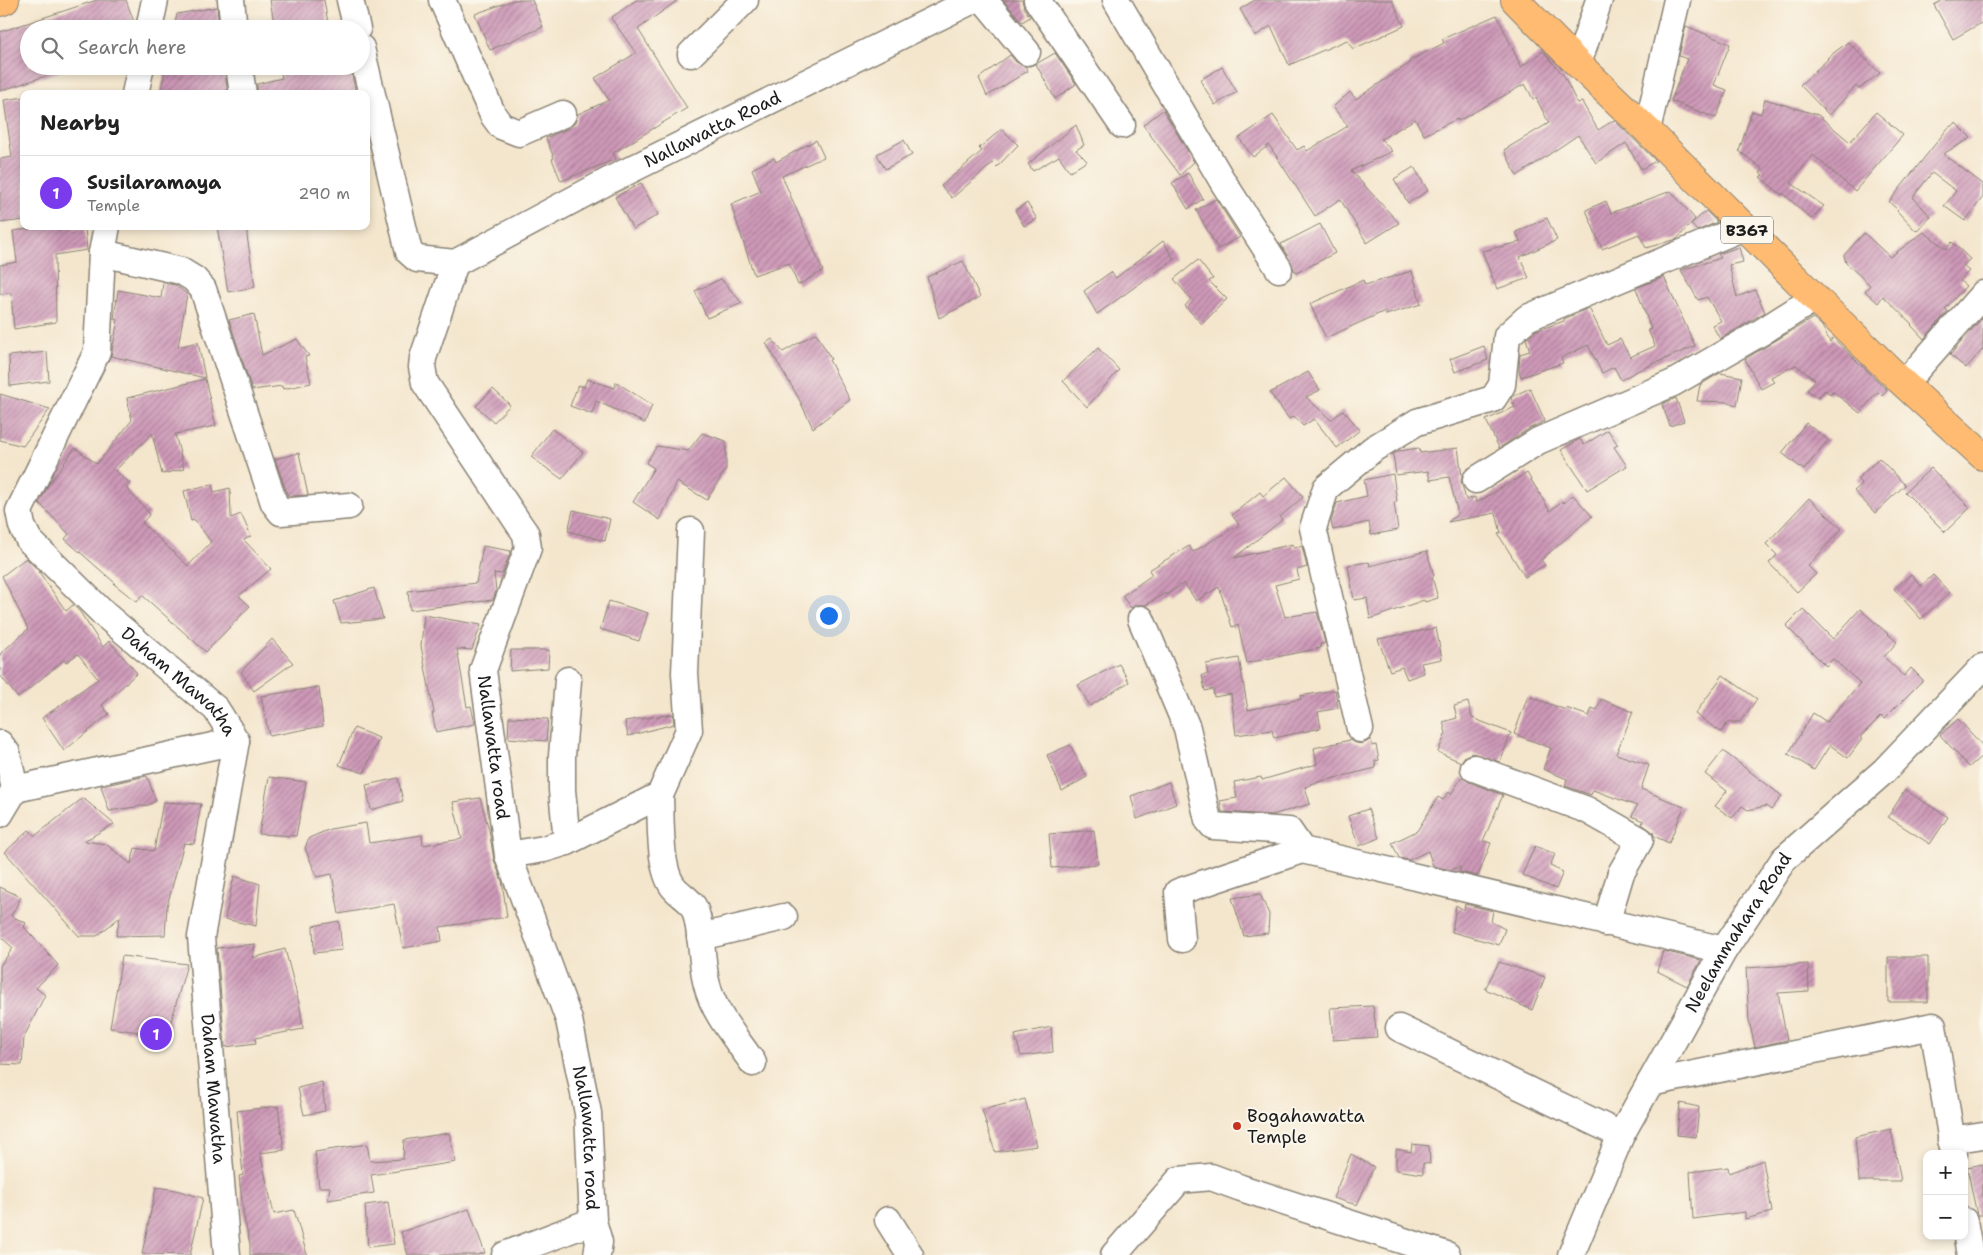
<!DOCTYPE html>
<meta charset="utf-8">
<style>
:root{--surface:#fff;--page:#f2f2f2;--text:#222;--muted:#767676;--line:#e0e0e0;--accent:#7c3aed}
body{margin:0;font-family:"Shantell Sans",sans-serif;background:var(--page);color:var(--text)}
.controls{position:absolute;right:15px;bottom:15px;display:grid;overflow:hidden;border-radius:10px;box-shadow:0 2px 8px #0003}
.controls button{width:45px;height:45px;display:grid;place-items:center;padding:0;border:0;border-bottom:1px solid var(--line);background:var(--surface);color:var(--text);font:25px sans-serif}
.you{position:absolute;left:828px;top:615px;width:18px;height:18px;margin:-12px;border:4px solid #fff;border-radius:50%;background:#1a73e8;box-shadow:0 0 0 8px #1a73e833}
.badge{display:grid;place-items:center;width:32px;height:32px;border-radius:50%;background:var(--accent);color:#fff;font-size:16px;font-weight:700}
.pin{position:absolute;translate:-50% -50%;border:2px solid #fff;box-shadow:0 1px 5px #0006}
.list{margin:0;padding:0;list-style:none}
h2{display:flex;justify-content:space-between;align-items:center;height:65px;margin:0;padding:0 20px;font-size:21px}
h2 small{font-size:16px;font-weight:400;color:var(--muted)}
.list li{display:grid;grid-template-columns:32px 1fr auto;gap:15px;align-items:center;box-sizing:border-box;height:75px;padding:0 20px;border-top:1px solid var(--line)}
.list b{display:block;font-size:19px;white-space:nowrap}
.list p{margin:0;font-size:16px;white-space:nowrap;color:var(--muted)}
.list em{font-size:16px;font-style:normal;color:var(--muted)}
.icon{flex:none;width:28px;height:28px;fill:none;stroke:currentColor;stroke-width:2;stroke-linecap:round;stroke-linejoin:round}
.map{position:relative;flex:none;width:1983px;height:1255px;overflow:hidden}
.search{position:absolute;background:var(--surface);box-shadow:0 2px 8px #0003;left:20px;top:20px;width:350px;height:55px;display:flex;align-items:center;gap:12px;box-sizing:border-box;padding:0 18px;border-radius:28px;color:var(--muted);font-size:19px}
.panel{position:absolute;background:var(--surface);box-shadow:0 2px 8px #0003;left:20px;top:90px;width:350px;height:140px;border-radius:10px}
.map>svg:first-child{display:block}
.building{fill:url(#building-hatch)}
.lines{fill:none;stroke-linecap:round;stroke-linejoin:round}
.minor-casing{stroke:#888174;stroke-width:29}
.major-casing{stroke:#888174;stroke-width:30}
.minor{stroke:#fff;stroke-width:26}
.major{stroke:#ffbb71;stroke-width:28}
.poi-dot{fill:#c8321e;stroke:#fbf7ec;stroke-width:2}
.labels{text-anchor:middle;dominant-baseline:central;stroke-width:4;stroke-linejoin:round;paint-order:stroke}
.shield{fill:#fbf7ec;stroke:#5f5e5a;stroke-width:1}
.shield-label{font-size:16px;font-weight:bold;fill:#1c1c1c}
.street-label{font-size:18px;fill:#1c1c1c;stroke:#fbf7ec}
.poi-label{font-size:18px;fill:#1c1c1c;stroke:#fbf7ec;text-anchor:start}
</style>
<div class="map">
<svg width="1983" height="1255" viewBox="0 0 1983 1255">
<defs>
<pattern id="building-hatch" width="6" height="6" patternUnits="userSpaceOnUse" patternTransform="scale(1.25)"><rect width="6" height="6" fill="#ce99b8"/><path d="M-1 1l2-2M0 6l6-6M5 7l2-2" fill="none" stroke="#a67c95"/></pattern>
</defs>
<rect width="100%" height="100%" fill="#fbf7ec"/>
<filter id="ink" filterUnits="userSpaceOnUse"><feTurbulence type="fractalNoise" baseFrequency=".02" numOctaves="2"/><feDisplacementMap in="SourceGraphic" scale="10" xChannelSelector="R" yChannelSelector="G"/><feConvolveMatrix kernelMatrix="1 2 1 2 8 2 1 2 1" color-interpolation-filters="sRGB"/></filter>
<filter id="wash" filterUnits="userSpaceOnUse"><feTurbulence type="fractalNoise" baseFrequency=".0096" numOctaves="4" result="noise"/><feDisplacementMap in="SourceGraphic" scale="20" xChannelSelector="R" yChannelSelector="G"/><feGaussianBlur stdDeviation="1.12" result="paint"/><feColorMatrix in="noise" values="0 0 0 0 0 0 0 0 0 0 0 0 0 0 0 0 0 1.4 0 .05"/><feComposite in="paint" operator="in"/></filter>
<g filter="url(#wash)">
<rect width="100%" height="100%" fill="#f4e6cd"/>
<g id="blocks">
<!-- building -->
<path class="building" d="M97 0H126L134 22 115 29H29V66H66L67 69 0 91V32Z
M270 0H324L329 29H275Z
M514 0H532L543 27 490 50 475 14Z
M636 0H678L638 29 687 108 613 153 616 159 561 181 552 159 554 158 546 138 569 128 575 123 578 114 609 100 595 78 636 53 611 18Z
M1003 0H1022L1024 8 1030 17 1022 22Z
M1255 0H1392L1404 26 1353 49 1347 40 1289 65 1271 26 1255 36 1240 9Z
M1943 0H1983V22L1953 39 1934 5Z
M217 7 219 29H174L177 14Z
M1497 15 1521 67 1543 51 1564 76 1577 103 1582 102 1598 130 1614 120 1656 161 1641 169 1626 143 1596 163 1578 135 1517 176 1504 150 1549 123 1536 98 1533 99 1525 84 1458 121 1457 119 1424 135 1415 119 1381 139 1392 151 1351 171 1399 223 1367 243 1340 199 1315 216 1269 145 1253 157 1239 138 1273 115 1297 150 1304 146 1307 151 1348 126 1333 107 1350 92 1356 99 1410 63 1409 61 1444 43 1442 39Z
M1686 26 1730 44 1714 85 1727 90 1716 118 1671 101 1687 59 1679 56Z
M1848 42 1880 73 1859 89 1856 86 1829 115 1800 85 1828 59 1827 58Z
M1055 53 1076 84 1055 99 1036 64Z
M1010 55 1016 62 1025 66 1028 71 987 96 979 78Z
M166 66H224L228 94H160Z
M279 66H350L356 94H258L257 84 282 78Z
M1222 67 1237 92 1215 105 1200 80Z
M24 97V220L0 223V159L12 157 4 100Z
M1765 99 1818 115 1850 142 1876 112 1903 135 1855 191 1813 155 1791 183 1824 206 1811 219 1783 193 1782 195 1760 177 1763 175 1760 173 1763 169 1739 151 1752 111 1761 114Z
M1163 110 1194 162 1180 175 1143 125Z
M1956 123 1971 138 1943 154 1983 184V197L1965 221 1944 206 1956 191 1932 173 1913 197 1931 217 1916 231 1897 211 1898 210 1889 202 1948 128Z
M1076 125 1084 145 1076 150 1087 161 1070 172 1059 156 1033 171 1028 164Z
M1002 129 1018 145 997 167 993 163 952 198 941 186 982 151 979 148Z
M816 140 824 157 782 176 823 271 798 285 789 263 754 275 731 204 761 191 752 169 774 158 776 162Z
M904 140 912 155 885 169 877 154Z
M1414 167 1428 191 1408 203 1394 179Z
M1188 173 1203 199 1188 209 1172 183Z
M641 183 658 215 633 229 615 197Z
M1671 191 1695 219 1677 239 1646 248 1639 234 1602 249 1586 210 1606 201 1611 213Z
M1216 199 1240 237 1218 249 1196 210Z
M1027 203 1037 219 1024 226 1015 210Z
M1706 211 1717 222 1697 231 1691 224Z
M1547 218 1557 240 1520 257 1529 278 1497 289 1482 251 1520 242 1516 232Z
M1320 224 1335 253 1296 273 1281 244Z
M55 226H74V229L85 228 87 250 55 255 56 322 14 329 11 293 0 294V265L17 262 13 231Z
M217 226H247V236L255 287 228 292Z
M1924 232 1946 249 1952 242 1970 259 1963 266 1969 271 1960 281 1966 286 1945 309 1948 311 1924 339 1911 325 1912 324 1883 296 1878 303 1865 291 1870 285 1846 263 1844 255 1864 233 1890 257Z
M1163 241 1174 259 1097 314 1084 291 1111 272 1116 278Z
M1739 247 1743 262 1729 265 1737 297 1755 290 1765 312 1720 339 1712 325 1721 321 1707 297 1698 300 1681 270 1721 258 1718 254Z
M1198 260 1213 279 1209 281 1227 299 1202 324 1185 306 1191 299 1174 279Z
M963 261 980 297 939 318 927 277Z
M1412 271 1421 304 1386 315 1385 311 1326 338 1310 304 1363 280 1365 285Z
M1664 277 1695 346 1637 371 1621 380 1614 367 1602 373 1588 345 1561 358 1563 363 1521 377 1519 370 1520 354 1530 351 1526 339 1535 331 1564 321V319L1589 308 1607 345 1620 339 1630 357 1655 346 1648 330 1651 329 1636 288Z
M721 279 742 303 707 318 695 291Z
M163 283 175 285 187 294 178 347 198 342 205 378 111 356 118 320 114 319 118 290 161 298Z
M254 314 262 355 297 339 309 356 305 357 311 383 283 389 282 386 252 390 229 320Z
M1983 317V349L1966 368 1950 355Z
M1813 318 1822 326 1830 342 1833 338 1887 390 1882 396 1878 392 1860 413 1832 391 1830 394 1825 390 1818 398 1807 390 1815 380 1796 365 1771 377 1774 382 1761 389 1745 359Z
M816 333 831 359 829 360 850 400 813 428 797 395 766 343 772 339 783 352Z
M1484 346 1488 360 1455 372 1450 359Z
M1098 348 1119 370 1087 407 1063 381Z
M47 352 49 381 10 386 9 356Z
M1308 372 1320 390 1306 397 1331 420 1343 410 1360 430 1337 448 1314 419 1303 426 1294 416 1289 419 1270 393Z
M1720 373 1742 377 1737 406 1729 402 1697 401 1700 385Z
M205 379 216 426 175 434 184 469 162 474 152 433 115 471 130 483 126 488 150 514 142 523 188 566 211 542 195 520 191 521 184 491 212 484 214 492 230 488 231 518 241 514 251 536 244 540 271 569 239 596 250 606 206 652 142 595 137 602 114 584 115 583 65 539 69 534 39 503 49 484 75 448 97 464 132 420 127 398Z
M587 379 615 388 616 382 652 405 645 423 596 401 592 414 570 406 578 385 584 387Z
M1530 388 1545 421 1530 428 1499 448 1486 420 1515 407 1511 398 1513 396Z
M493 389 510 405 494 422 476 406Z
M0 394 50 409 23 446 0 440Z
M1676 398 1684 421 1670 426 1662 404Z
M1806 423 1828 440 1804 470 1782 453Z
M552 429 583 452 562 479 531 457Z
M1608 430 1618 445 1614 447 1627 466 1587 490 1561 450 1580 439 1584 445Z
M702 433 726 441V469L707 500 677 482 660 520 633 502 654 468 646 463 657 446 688 451Z
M1419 448 1420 453 1458 448 1462 476 1461 481 1466 500 1475 497 1476 503 1527 473 1550 511 1562 501 1564 503 1573 495 1592 516 1541 560 1545 565 1525 577 1498 534 1501 533 1496 513 1448 522 1458 514 1449 477 1430 480 1428 471 1396 475 1393 454 1399 451Z
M299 453 308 495 288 496 275 459Z
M1879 458 1905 485 1875 513 1854 491 1862 484 1857 479Z
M1931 468 1970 508 1945 532 1905 492Z
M1393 474 1397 502H1394L1398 530 1371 535 1369 522 1333 530 1331 522 1337 503 1367 496 1364 480Z
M1286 477 1303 497 1280 517 1282 520 1234 558 1293 544 1294 548 1302 546 1307 567 1297 570 1299 579 1275 585 1285 617 1317 612 1325 643 1320 644 1321 648 1247 663 1238 625 1232 627 1219 587 1196 601 1184 583 1166 595 1165 593 1146 605H1136L1131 608 1122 596 1152 575 1149 570 1189 546 1193 552 1239 525 1232 515 1260 492 1263 496Z
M1809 498 1842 529 1808 566 1816 574 1797 592 1769 563 1777 555 1766 544Z
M573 510 610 519 605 541 568 531Z
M483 546 511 551 502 574 494 573 496 591 493 600 410 610 408 591 476 583Z
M1427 551 1434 576 1432 577 1438 598 1425 602 1424 600 1370 619 1367 598 1354 600 1348 565 1369 562 1370 566Z
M26 558 37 569 66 611 73 605 80 612 103 647 109 641 137 673 102 705 109 714 64 751 42 718 98 679 78 654 66 662 64 660 18 698 0 675V654L28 629 2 576Z
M1911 574 1921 586 1933 575 1950 593 1921 619 1894 589Z
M374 588 383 619 341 623 334 601Z
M609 601 648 613 639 641 600 629Z
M1803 609 1833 639 1860 609 1897 642 1884 657 1904 676 1911 668 1923 680 1884 719 1881 716 1860 737 1862 739 1848 758 1830 745 1814 770 1788 754 1813 713 1827 722 1860 683 1833 659 1826 666 1786 626Z
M424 615 481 625 472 650 457 649 467 707 471 706 475 724 436 732 432 713H434L421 646Z
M1436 628 1442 659 1421 663 1424 673 1407 679 1402 667 1390 671 1378 639Z
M272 639 293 663 254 691 241 672Z
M511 650H549L548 668 510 671Z
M1239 658 1248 710 1301 699 1300 696 1335 690 1338 708 1318 712 1321 728 1274 738 1272 730 1236 735 1231 694 1214 697 1213 689 1205 691 1202 675 1208 674 1206 664Z
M1119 664 1129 682 1090 706 1078 685Z
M1723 675 1757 699 1740 722H1728L1721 732 1695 714Z
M319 687 323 726 269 736 261 696Z
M1528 696 1566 710V708L1589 716 1592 708 1597 710 1601 699 1633 712 1616 754 1649 765 1641 789 1684 807 1669 843 1654 836 1653 832 1642 824 1643 821 1632 816 1637 806 1593 790 1591 795 1565 786 1567 779 1543 769 1551 748 1514 734Z
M1468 702 1472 718 1511 733 1500 762 1472 753 1465 756 1461 762 1438 752 1446 733 1443 722 1457 718 1454 706Z
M673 714 674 724 628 736 625 721Z
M509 717 548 719 546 741 508 738Z
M1958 719 1983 746V755L1969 767 1940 735Z
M354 728 379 738 364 773 339 765Z
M1371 739 1372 746 1376 745 1379 760 1375 761 1376 768 1310 784 1311 785 1305 787 1310 804 1272 815 1222 812 1220 801 1237 798 1234 782 1261 777 1262 780 1317 764 1314 748 1350 740 1356 743 1363 744Z
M1070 745 1087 777 1062 791 1047 755Z
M1723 751 1782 796 1771 810 1766 806 1748 810 1742 806 1732 818 1715 806 1727 791 1705 774Z
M147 776 156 801 148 805 109 811 101 786Z
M269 777 306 782 296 836 259 834Z
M1462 777 1469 782 1503 795 1483 841 1491 843 1478 876 1460 872V867L1450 870 1433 866 1428 851 1409 860 1399 858 1392 843 1417 831 1438 797 1443 800 1449 792 1451 794Z
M398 778 403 801 371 810 366 785Z
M1169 782 1176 804 1137 819 1131 796Z
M1905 790 1948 817 1930 844 1888 817Z
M83 798 114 824 84 841 106 844 131 864 135 848 154 851 163 802 201 804 194 844 184 843 167 906 165 935 116 936 120 917 97 936H79L5 852 29 830 35 836Z
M480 798 489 830 494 860 502 881 507 917 440 927 442 941 403 948 394 904 339 914 332 874 317 877 305 848 309 838 330 829 366 823 369 843 422 835 423 845 462 839 453 802Z
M1368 809 1379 838 1359 846 1348 816Z
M1094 830 1098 864 1052 868 1049 834Z
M1535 846 1555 854 1550 866 1563 872 1556 889 1522 875Z
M234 876 260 884 256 926 225 919Z
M0 887 21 897 11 916 26 923 24 927 58 965 36 988 45 995 24 1037 22 1065 0 1064V966L13 948 1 937 0 939Z
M1260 894 1269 914 1268 933 1244 936 1232 898Z
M1465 904 1493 911 1491 922 1505 929 1499 945 1452 932 1456 905 1464 910Z
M339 921 342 950 314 953 313 926Z
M255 944 253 958 285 949 300 1007 303 1029 255 1038 256 1043 225 1047 217 948Z
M1663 951 1701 960 1687 986 1657 971Z
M122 956 187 964 167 1036 110 1028Z
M1888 957H1928V1002H1888Z
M1499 962 1545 977 1532 1010 1485 989Z
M1808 964 1809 991 1778 993 1787 1040 1755 1047 1749 1021 1746 968Z
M1373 1006 1377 1037 1333 1040 1330 1008Z
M1051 1027 1053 1052 1021 1056 1015 1035Z
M322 1082 325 1111 304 1115 298 1088Z
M1025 1099 1037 1146 995 1152 982 1110Z
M1680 1103 1699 1107 1696 1137 1677 1135Z
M278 1106 284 1150 260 1153 274 1214 294 1210 307 1255H250V1244L244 1218 239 1176 243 1175 237 1111Z
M1891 1129 1901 1181H1859L1855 1137Z
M449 1133 456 1162 371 1175 374 1193 328 1200 330 1187H319L315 1152 367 1144 370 1161 403 1159 404 1140Z
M1412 1144 1429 1146 1430 1164 1423 1163V1174L1396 1170V1149L1411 1152Z
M1351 1154 1374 1167 1357 1205 1333 1198Z
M1763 1160 1772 1212 1745 1219V1212L1693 1219 1690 1172 1728 1167 1729 1173Z
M1983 1164V1215H1977L1967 1167Z
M156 1187 176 1190 203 1198 190 1255 142 1254Z
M388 1202 394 1244 368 1247 365 1205Z
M469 1209 485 1253 477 1255H408L401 1232Z"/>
</g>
</g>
<g filter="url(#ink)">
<use href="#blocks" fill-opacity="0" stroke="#888174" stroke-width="1"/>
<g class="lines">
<!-- minor casing -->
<g class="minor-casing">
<g id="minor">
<path d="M231 0 234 29"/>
<path d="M350 0 357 29"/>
<path d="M442 0 493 115 501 126 519 133 563 114"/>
<path d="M984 0 1027 52"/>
<path d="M1037 0 1122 125"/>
<path d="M1116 0 1223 182 1279 269"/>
<path d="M149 29 155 0"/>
<path id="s1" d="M361 48 409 252 417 259 455 263 423 358 422 367 425 383 519 524 526 534 528 548 483 670 508 855 569 1020 588 1113 593 1221 599 1242 597 1255"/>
<path d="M691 54 745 0"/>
<path d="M1578 64 1599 0"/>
<path d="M239 66 243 94"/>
<path d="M135 94 141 66"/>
<path d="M1647 130 1677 0"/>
<path id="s2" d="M107 226 102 253 97 352 19 511 22 526 29 540 104 614 216 709 236 741 201 937 227 1255"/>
<path d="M102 253 181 271 194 279 203 289 274 503 281 512 349 506"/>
<path id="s3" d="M455 263 612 179 973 0"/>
<path d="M1904 384 1983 294"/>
<path d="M1476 480 1538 441 1673 383 1760 333 1815 298"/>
<path d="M1141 619 1187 728 1208 820 1213 826 1289 831 1302 850 1724 950"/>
<path d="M1360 729 1313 528 1326 488 1373 449 1417 422 1493 399 1502 385 1507 336 1527 318 1744 227"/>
<path d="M0 744 7 753 15 789 0 814"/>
<path d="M1474 768 1587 810 1640 840 1621 873 1606 923"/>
<path d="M15 789 236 741"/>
<path d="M660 795C661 819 659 866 672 885 677 893 688 898 693 906 702 921 701 965 707 985 714 1014 737 1039 753 1063"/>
<path d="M567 842 562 790V756L568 680"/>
<path d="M508 855 544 849 567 842 660 795 689 730 685 673 691 531"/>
<path d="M700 937 784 917"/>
<path d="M1182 939 1178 892 1302 850"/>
<path d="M1399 1028 1621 1135"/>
<path d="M1650 1083 1933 1026 1954 1154"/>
<path d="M1951 1140 1983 1135"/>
<path d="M888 1220 910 1255"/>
<path d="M1964 1221 1970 1255"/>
<path d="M505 1255 593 1221"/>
<path d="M1114 1255 1179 1180 1211 1177 1241 1188 1447 1255"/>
<path id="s4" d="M1571 1255 1621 1135 1724 950 1784 859 1884 771 1983 667"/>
</g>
</g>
<!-- major casing -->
<g class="major-casing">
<path id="major" d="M1515 0 1578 64 1647 130 1815 298 1904 384 1983 456
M0 2 5 0"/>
</g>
<!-- minor -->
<use href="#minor" class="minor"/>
<!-- major -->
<use href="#major" class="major"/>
</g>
</g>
<!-- markers -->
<circle class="poi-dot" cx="1237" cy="1126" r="5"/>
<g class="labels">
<!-- shield labels -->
<rect class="shield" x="1721" y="216.5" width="52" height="27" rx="4"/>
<g class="shield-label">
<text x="1747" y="230">B367</text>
</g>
<!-- street labels -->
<g class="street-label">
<text stroke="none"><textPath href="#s3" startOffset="290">Nallawatta Road</textPath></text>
<text stroke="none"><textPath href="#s2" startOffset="541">Daham Mawatha</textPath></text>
<text stroke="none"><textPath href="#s1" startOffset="788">Nallawatta road</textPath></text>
<text stroke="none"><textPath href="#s4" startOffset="364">Neelammahara Road</textPath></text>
<text stroke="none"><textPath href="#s2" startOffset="976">Daham Mawatha</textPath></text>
<text stroke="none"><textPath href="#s1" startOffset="1192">Nallawatta road</textPath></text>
</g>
<!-- poi labels -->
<g class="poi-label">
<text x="1247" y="1116">Bogahawatta<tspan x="1247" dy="21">Temple</tspan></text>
</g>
</g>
</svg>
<div class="controls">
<button>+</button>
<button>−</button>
</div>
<div class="you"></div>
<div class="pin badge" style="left:156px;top:1034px">1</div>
<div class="search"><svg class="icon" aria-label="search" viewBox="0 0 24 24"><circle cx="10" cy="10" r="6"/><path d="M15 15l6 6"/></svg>Search here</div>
<section class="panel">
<h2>Nearby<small></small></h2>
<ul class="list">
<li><span class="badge">1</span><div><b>Susilaramaya</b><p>Temple</p></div><em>290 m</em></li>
</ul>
</section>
</div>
